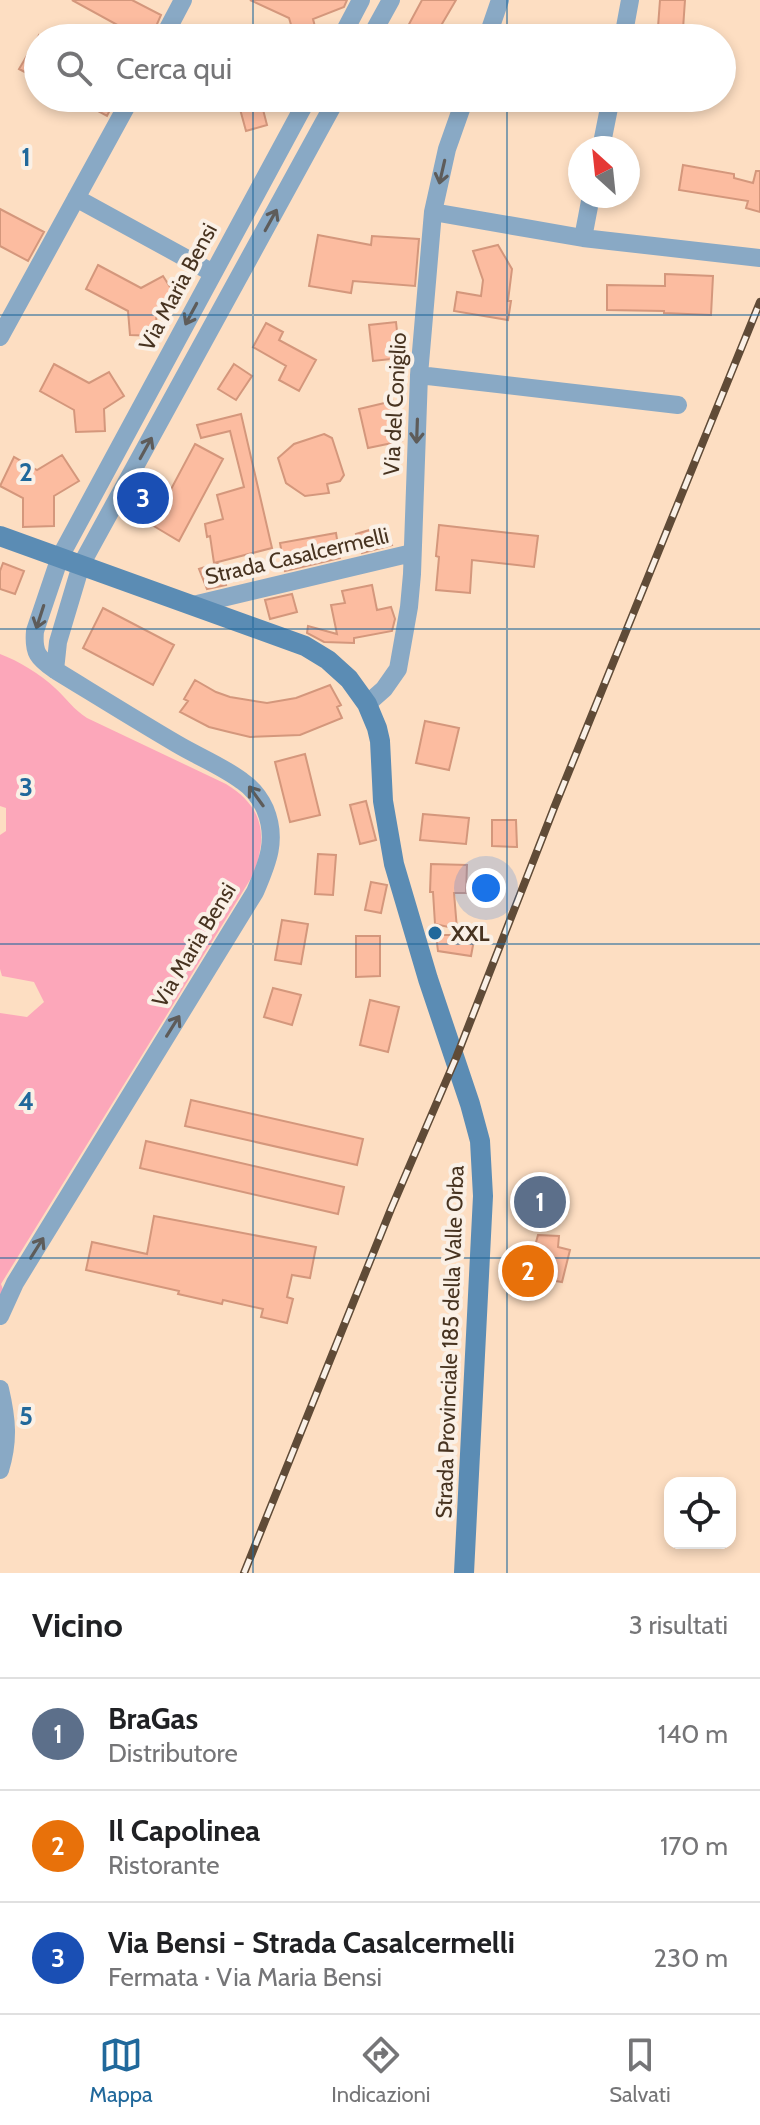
<!DOCTYPE html>
<html lang="it">
<meta charset="utf-8">
<style>
:root{--surface:#fff;--page:#f6f6f6;--text:#202124;--muted:#757577;--line:#e0e0e0;--accent:#20689b}
body{margin:0;font-family:Cabin,sans-serif;background:var(--page);color:var(--text)}
.controls{position:absolute;right:24px;bottom:24px;display:grid;overflow:hidden;border-radius:16px;box-shadow:0 4px 12px #0003}
.controls button{width:72px;height:72px;display:grid;place-items:center;padding:0;border:0;border-bottom:2px solid var(--line);background:var(--surface);color:var(--text);font:40px sans-serif}
.compass{position:absolute;left:568px;top:136px;width:72px;height:72px;border-radius:50%;background:var(--surface);box-shadow:0 4px 12px #0003;rotate:333deg}
.you{position:absolute;left:486px;top:888px;width:28px;height:28px;margin:-20px;border:6px solid #fff;border-radius:50%;background:#1a73e8;box-shadow:0 0 0 12px #1a73e833}
.badge{display:grid;place-items:center;width:52px;height:52px;border-radius:50%;background:var(--accent);color:#fff;font-size:26px;font-weight:700}
.pin{position:absolute;translate:-50% -50%;border:4px solid #fff;box-shadow:0 2px 8px #0006}
.list{margin:0;padding:0;list-style:none}
h2{display:flex;justify-content:space-between;align-items:center;height:104px;margin:0;padding:0 32px;font-size:34px}
h2 small{font-size:26px;font-weight:400;color:var(--muted)}
.list li{display:grid;grid-template-columns:52px 1fr auto;gap:24px;align-items:center;box-sizing:border-box;height:112px;padding:0 32px;border-top:2px solid var(--line)}
.list b{display:block;font-size:30px;white-space:nowrap}
.list p{margin:0;font-size:26px;white-space:nowrap;color:var(--muted)}
.list em{font-size:26px;font-style:normal;color:var(--muted)}
.icon{flex:none;width:44px;height:44px;fill:none;stroke:currentColor;stroke-width:2;stroke-linecap:round;stroke-linejoin:round}
.map{position:relative;flex:none;width:760px;height:1573px;overflow:hidden}
.search{position:absolute;background:var(--surface);box-shadow:0 4px 12px #0003;left:24px;right:24px;top:24px;height:88px;display:flex;align-items:center;gap:20px;box-sizing:border-box;padding:0 28px;border-radius:44px;color:var(--muted);font-size:30px}
.sheet{height:440px;background:var(--surface)}
nav{display:flex;justify-content:space-around;align-items:center;box-sizing:border-box;height:112px;border-top:2px solid var(--line);background:var(--surface);font-size:22px;color:var(--muted)}
nav a{display:grid;justify-items:center;gap:4px}
nav .on{color:var(--accent)}
.map>svg:first-child{display:block}
.green{fill:#fca7ba}
.building{fill:#fcbca0;stroke:#d4977c;stroke-width:2}
.lines{fill:none;stroke-linecap:round;stroke-linejoin:round}
.minor{stroke:#89a9c5;stroke-width:18}
.secondary{stroke:#5b8cb4;stroke-width:20}
.rail-casing{stroke:#604b37;stroke-width:8}
.rail{stroke:#faf0e6;stroke-width:5;stroke-dasharray:15;stroke-linecap:butt}
.oneway{stroke:#5e5c5a}
.grid{fill:none;stroke:#20689b;stroke-width:2;stroke-opacity:0.55}
.poi-dot{fill:#20689b;stroke:#faf0e6;stroke-width:3}
.labels{text-anchor:middle;dominant-baseline:central;stroke-width:8;stroke-linejoin:round;paint-order:stroke}
.street-label{font-size:22px;fill:#473320;stroke:#faf0e6}
.poi-label{font-size:22px;font-weight:bold;fill:#473320;stroke:#faf0e6;text-anchor:start}
.grid-label{font-size:26px;text-anchor:middle;font-weight:bold;fill:#20689b;stroke:#faf0e6;stroke-width:8;stroke-linejoin:round;paint-order:stroke}
</style>
<div class="map">
<svg width="760" height="1573" viewBox="0 0 760 1573">
<rect width="100%" height="100%" fill="#fddec2"/>
<!-- green -->
<path class="green" d="M0 654C19 661 40 674 55 688 66 698 74 710 87 718L226 784C264 807 268 836 253 875L1 1284 5 1295 0 1303V1013L27 1017 44 1002 34 982 2 976 0 969V835L6 831V808L0 806Z"/>
<!-- building -->
<path class="building" d="M72 0H132L161 15 151 38H141Z
M250 0H347L344 7 313 19 318 38H295L289 18Z
M422 0H456L439 29 438 38H409L410 28 408 26Z
M660 0H685L683 29 658 27Z
M38 37V79L19 69Z
M74 98H116L107 116Z
M237 98H260L267 125 246 131Z
M683 165 734 174V178L753 183 756 171H760V212L746 208 748 201 679 190Z
M0 209 44 232 28 261 0 246Z
M318 235 371 245 372 236 419 239 415 286 353 281 351 293 309 286Z
M498 245 512 269 508 301H511L508 320 454 311 457 292 481 296 483 280 473 251Z
M98 265 141 288 163 276 177 298 156 312 157 336 130 335 128 311 86 289Z
M665 274 713 276 711 315 664 313V311L607 310V285L665 286Z
M396 322 400 358 373 361 369 325Z
M266 323 283 332 279 340 316 360 299 391 279 380 286 366 253 347Z
M54 364 89 383 109 372 124 396 104 409 105 431 76 432 74 410 40 391Z
M234 364 252 376 236 400 218 389Z
M393 401 402 441 368 448 359 409Z
M241 414 272 548 214 563 210 536 207 537 205 524 223 519 217 495 244 487 230 431 201 438 197 425Z
M324 434 332 438 344 475 340 481 327 484 329 493 305 496 286 483 278 458 294 444Z
M195 444 223 459 179 541 152 525Z
M62 455 79 481 54 496V526L23 527V498L0 486 14 457 37 470Z
M386 525 392 545 362 553 356 534Z
M439 525 538 536 534 567 472 560 470 593 436 590 439 557 436 556Z
M336 533 340 558 285 571 280 543Z
M3 563 24 571 15 594 0 589V571Z
M218 563 226 585 207 589 199 569Z
M372 585 377 610 391 607 395 619 392 631 354 638V643L324 642 307 633 308 626 337 634 331 605 345 603 342 591Z
M292 594 297 612 270 619 265 600Z
M103 608 174 645 153 685 83 648Z
M195 680 216 692 230 697 267 703 296 698 330 685 341 705 337 707 342 718 300 735 250 737 229 732 209 727 180 712 188 701 184 699Z
M425 721 459 728 449 770 416 763Z
M305 754 320 815 290 822 275 762Z
M366 801 376 840 360 844 350 805Z
M423 814 469 818 466 844 420 840Z
M492 820H516L517 847 492 846Z
M318 854 336 855 333 895 315 894Z
M431 864 467 865 466 893H454L457 929 435 924 433 892H430Z
M371 882 387 885 381 913 365 910Z
M282 920 308 924 301 964 275 960Z
M436 935H457V938L474 940 471 956 438 951Z
M356 936H380V976L356 977Z
M273 988 301 995 292 1025 264 1017Z
M370 1000 399 1007 388 1052 360 1045Z
M191 1100 363 1139 357 1165 185 1126Z
M146 1141 344 1187 338 1214 140 1168Z
M154 1216 316 1247 310 1278 292 1275 287 1297 293 1299 287 1323 261 1317 263 1309 223 1300 222 1304 178 1294 179 1291 86 1270 92 1242 147 1254Z
M538 1235 559 1236 558 1247 570 1250 562 1282 519 1275 524 1246H535Z"/>
<g class="lines">
<!-- minor -->
<path class="minor" d="M163 38 183 0
M341 38 361 0
M370 38 391 0
M487 38 500 0
M623 38 630 0
M601 148 611 98
M76 198 213 273
M433 212 583 238 760 258
M583 238 591 196
M0 337 131 98
M419 375 678 405
M193 605 412 553
M55 670 58 642 81 565 337 98
M367 704 384 689 398 669 409 607 412 574 419 375 433 212 447 149 465 98
M0 1316 15 1283 255 892C267 864 278 840 265 809 260 798 252 788 242 781 222 766 199 757 177 744 136 720 96 695 55 670 38 658 33 653 35 631L60 557 308 98
M0 1389C7 1419 9 1441 0 1470"/>
<!-- secondary -->
<path class="secondary" d="M0 536 305 646 328 660 349 679 367 704 377 728 380 741 383 801 394 864 428 979 470 1104 480 1141 483 1196 464 1573"/>
<!-- rail casing -->
<g class="rail-casing">
<path id="rail" d="M244 1573 391 1209 456 1058 554 808 760 302"/>
</g>
<!-- rail -->
<use href="#rail" class="rail"/>
</g>
<!-- one-way arrows -->
<defs><path id="oneway-shaft" d="M-6 0H5M1.5-3L5.5 0L1.5 3" fill="none" stroke-width="1.6" stroke-linecap="round" stroke-linejoin="round" transform="scale(2)"/></defs>
<g class="oneway">
<use href="#oneway-shaft" transform="translate(442 172) rotate(103)"/>
<use href="#oneway-shaft" transform="translate(271 220) rotate(-61)"/>
<use href="#oneway-shaft" transform="translate(191 314) rotate(118)"/>
<use href="#oneway-shaft" transform="translate(417 431) rotate(92)"/>
<use href="#oneway-shaft" transform="translate(146 448) rotate(-61)"/>
<use href="#oneway-shaft" transform="translate(40 617) rotate(108)"/>
<use href="#oneway-shaft" transform="translate(256 796) rotate(-126)"/>
<use href="#oneway-shaft" transform="translate(173 1026) rotate(-58)"/>
<use href="#oneway-shaft" transform="translate(37 1248) rotate(-58)"/>
</g>
<!-- grid -->
<path class="grid" d="M253 0V38M507 0V38M253 98V1573M507 98V1573M0 315H760M0 629H760M0 944H760M0 1258H760"/>
<!-- markers -->
<circle class="poi-dot" cx="435" cy="933" r="8"/>
<g class="labels">
<!-- street labels -->
<g class="street-label">
<text transform="translate(178 287) rotate(-62)">Via Maria Bensi</text>
<text transform="translate(395 404) rotate(-87)">Via del Coniglio</text>
<text transform="translate(297 556) rotate(-13)">Strada Casalcermelli</text>
<text transform="translate(194 945) rotate(-59)">Via Maria Bensi</text>
<text transform="translate(450 1342) rotate(-88)">Strada Provinciale 185 della Valle Orba</text>
</g>
<!-- poi labels -->
<g class="poi-label">
<text x="451" y="933">XXL</text>
</g>
</g>
<g class="grid-label">
<text x="26" y="166">1</text>
<text x="26" y="481">2</text>
<text x="26" y="796">3</text>
<text x="26" y="1110">4</text>
<text x="26" y="1425">5</text>
</g>
</svg>
<div class="controls">
<button><svg class="icon" aria-label="locate" viewBox="0 0 24 24"><circle cx="12" cy="12" r="6"/><path d="M12 2v4M12 18v4M2 12h4M18 12h4"/></svg></button>
</div>
<svg class="compass" viewBox="-18 -18 36 36"><path d="M0-13l5 13h-10z" fill="#e53935"/><path d="M0 13l5-13h-10z" fill="#757577"/></svg>
<div class="you"></div>
<div class="pin badge" style="left:540px;top:1202px;background:#5c6f8a">1</div>
<div class="pin badge" style="left:528px;top:1271px;background:#e8710a">2</div>
<div class="pin badge" style="left:143px;top:498px;background:#1a4fb4">3</div>
<div class="search"><svg class="icon" aria-label="search" viewBox="0 0 24 24"><circle cx="10" cy="10" r="6"/><path d="M15 15l6 6"/></svg>Cerca qui</div>
</div>
<section class="sheet">
<h2>Vicino<small>3 risultati</small></h2>
<ul class="list">
<li><span class="badge" style="background:#5c6f8a">1</span><div><b>BraGas</b><p>Distributore</p></div><em>140 m</em></li>
<li><span class="badge" style="background:#e8710a">2</span><div><b>Il Capolinea</b><p>Ristorante</p></div><em>170 m</em></li>
<li><span class="badge" style="background:#1a4fb4">3</span><div><b>Via Bensi - Strada Casalcermelli</b><p>Fermata · Via Maria Bensi</p></div><em>230 m</em></li>
</ul>
</section>
<nav>
<a class="on"><svg class="icon" aria-label="map" viewBox="0 0 24 24"><path d="M3 6l6-2 6 2 6-2v14l-6 2-6-2-6 2zM9 4v14M15 6v14"/></svg>Mappa</a>
<a><svg class="icon" aria-label="directions" viewBox="0 0 24 24"><path d="M12 3l9 9-9 9-9-9zM9 14v-3h6M13 9l2 2-2 2"/></svg>Indicazioni</a>
<a><svg class="icon" aria-label="saved" viewBox="0 0 24 24"><path d="M7 4h10v16l-5-4-5 4z"/></svg>Salvati</a>
</nav>
